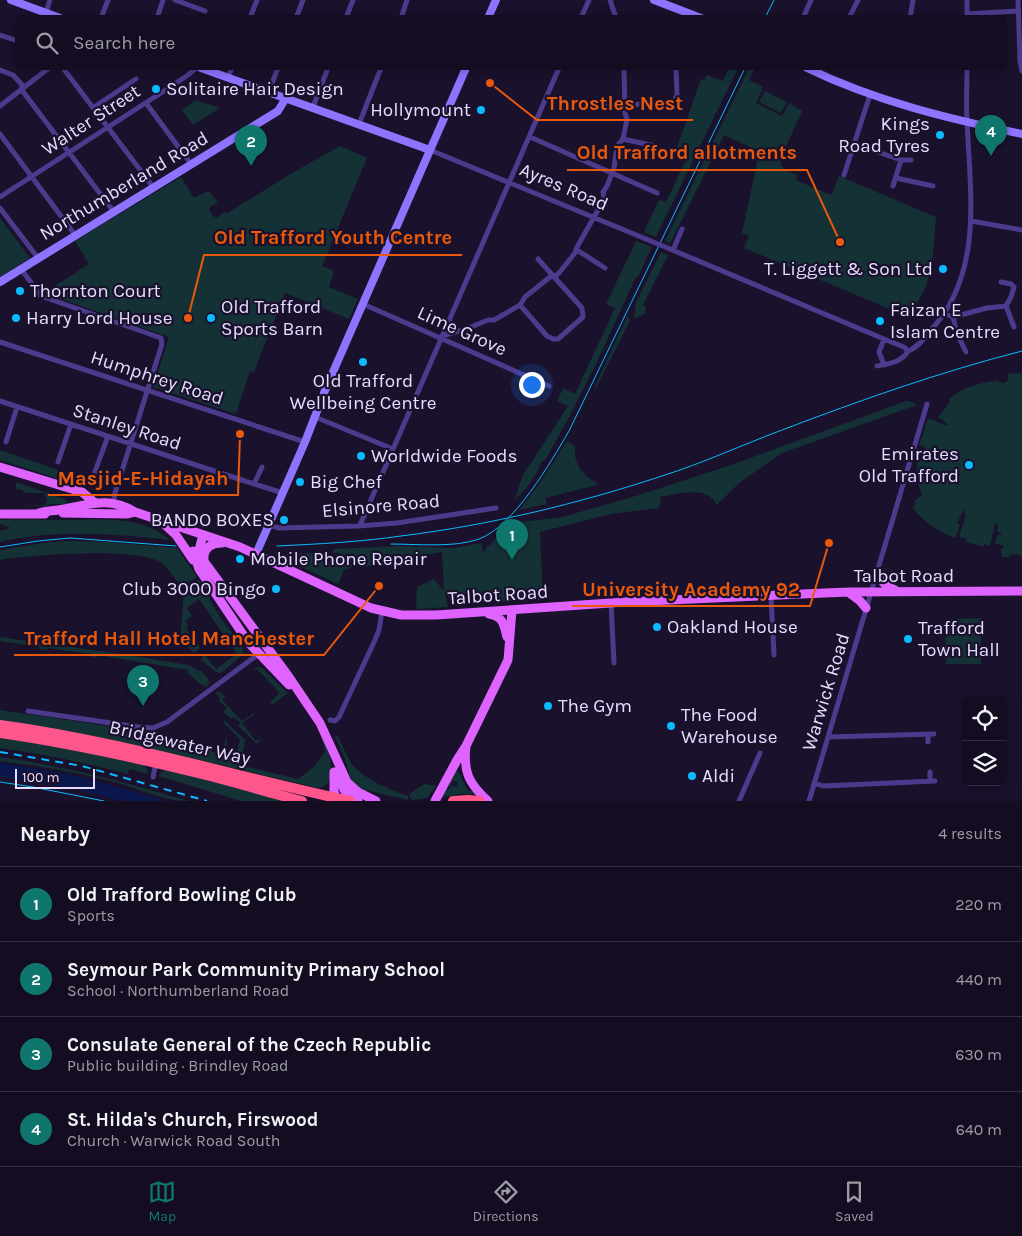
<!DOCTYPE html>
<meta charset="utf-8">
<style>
:root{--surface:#140d21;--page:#1d162a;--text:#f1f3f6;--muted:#9d9ca5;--line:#332d3f;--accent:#0f766e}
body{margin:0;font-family:Karla,sans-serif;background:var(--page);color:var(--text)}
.controls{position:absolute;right:15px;bottom:15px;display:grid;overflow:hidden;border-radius:8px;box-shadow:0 2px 12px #0003}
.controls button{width:45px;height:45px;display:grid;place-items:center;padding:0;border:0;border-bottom:1px solid var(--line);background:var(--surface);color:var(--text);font:25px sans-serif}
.scale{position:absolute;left:15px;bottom:12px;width:80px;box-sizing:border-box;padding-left:5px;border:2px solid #e6dcff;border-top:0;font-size:14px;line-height:18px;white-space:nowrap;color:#e6dcff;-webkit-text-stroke:4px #1a112c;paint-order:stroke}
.you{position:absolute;left:531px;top:384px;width:18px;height:18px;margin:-12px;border:4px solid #fff;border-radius:50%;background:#1a73e8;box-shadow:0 0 0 8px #1a73e833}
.badge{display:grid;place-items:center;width:32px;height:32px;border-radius:50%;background:var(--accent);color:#fff;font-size:16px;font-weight:700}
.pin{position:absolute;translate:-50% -41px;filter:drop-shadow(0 1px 2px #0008)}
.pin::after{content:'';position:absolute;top:26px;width:18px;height:15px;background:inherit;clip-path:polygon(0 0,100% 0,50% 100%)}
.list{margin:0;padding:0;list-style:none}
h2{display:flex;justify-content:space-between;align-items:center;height:65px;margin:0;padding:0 20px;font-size:21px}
h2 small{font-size:16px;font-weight:400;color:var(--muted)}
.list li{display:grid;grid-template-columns:32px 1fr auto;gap:15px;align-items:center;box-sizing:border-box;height:75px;padding:0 20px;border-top:1px solid var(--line)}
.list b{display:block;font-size:19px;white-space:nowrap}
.list p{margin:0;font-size:16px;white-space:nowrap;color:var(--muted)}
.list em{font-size:16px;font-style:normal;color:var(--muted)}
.icon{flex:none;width:28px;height:28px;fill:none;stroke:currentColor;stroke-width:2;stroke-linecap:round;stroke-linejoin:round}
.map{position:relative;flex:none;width:1022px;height:801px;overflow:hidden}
.search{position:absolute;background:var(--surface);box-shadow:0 2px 12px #0003;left:15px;right:15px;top:15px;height:55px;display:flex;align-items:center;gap:12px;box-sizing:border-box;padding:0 18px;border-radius:8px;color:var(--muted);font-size:19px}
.sheet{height:365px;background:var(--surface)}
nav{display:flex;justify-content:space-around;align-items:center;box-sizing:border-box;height:70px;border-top:1px solid var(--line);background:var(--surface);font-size:14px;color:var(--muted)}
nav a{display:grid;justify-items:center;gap:2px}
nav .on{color:var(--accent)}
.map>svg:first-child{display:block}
.green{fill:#143236}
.water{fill:#0a174c}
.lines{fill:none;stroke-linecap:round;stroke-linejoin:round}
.street{stroke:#4c3b8c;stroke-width:5}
.secondary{stroke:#8e73ff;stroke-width:8}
.primary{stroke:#df63ff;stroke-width:9}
.highway{stroke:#ff578b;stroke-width:10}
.tram{stroke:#08bcff;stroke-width:1}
.rail{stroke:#08bcff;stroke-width:2;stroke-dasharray:8 6;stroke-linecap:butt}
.street-bridge{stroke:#4c3b8c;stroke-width:5}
.poi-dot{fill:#08bcff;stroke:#1a112c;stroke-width:2}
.labels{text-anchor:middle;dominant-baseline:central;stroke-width:4.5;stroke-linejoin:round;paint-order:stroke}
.poi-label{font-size:19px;fill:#e6dcff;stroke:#1a112c;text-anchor:start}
.street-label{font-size:19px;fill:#e6dcff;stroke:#1a112c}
.leader{fill:none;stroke:#e8590c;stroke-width:2}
.callout-dot{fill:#e8590c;stroke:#1a112c;stroke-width:2}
.callout-label{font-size:20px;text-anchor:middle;font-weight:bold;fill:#e8590c;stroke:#1a112c;stroke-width:4.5;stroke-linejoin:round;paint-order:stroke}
</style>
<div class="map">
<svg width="1022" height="801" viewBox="0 0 1022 801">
<rect width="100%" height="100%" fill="#1a112c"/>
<!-- green -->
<path class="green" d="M729 68H738L656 237 644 232 659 200 666 202 688 156 676 150 701 79 704 80 707 75 723 81Z
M749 68H755L749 80 763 87 756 103 782 116 789 103 802 111 780 160C781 170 789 172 798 175L796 180 831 195 839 176 936 217C934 242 933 277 920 298 916 305 910 310 904 315L744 248 749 236 742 233 757 163 761 152 724 135 670 244 665 241Z
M765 91 787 102 781 113 759 102Z
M196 100 220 108 193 125 182 110Z
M340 146 367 158 322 266 334 271 329 287 358 299 349 319 285 293 254 372 250 371 236 414 153 387 169 337 44 293 89 264 75 241 181 177 194 198 209 191 218 203 211 206 209 210 213 216 217 218 224 212 227 213 299 169Z
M0 218 30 258 0 277Z
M636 241 652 247 639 275 635 279 597 362 567 421 547 457 541 463 538 471 527 487 514 501 523 475 568 406 557 401 563 388 575 394 615 308 606 304Z
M661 252 668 255 643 305 646 307 645 314 636 318 634 317 636 302Z
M628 315 630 321 593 394 598 379Z
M1017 373 1022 374V556H1020L1018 554 1011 555 1009 557H1002L1001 549 1003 548V545L996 544C994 540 997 538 998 535H1001V532H998L997 523H995L990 546 984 544 983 547 966 542 967 539 959 537 966 515 964 514 965 507 957 523 960 525 955 538C936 531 924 522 912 507L916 504 914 501 922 495C917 482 915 473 918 460H926L922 458 925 447 919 445 928 418 947 426 948 424 938 417 950 402 949 399C963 387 980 383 998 380V382L1005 383 1006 381H1008V374Z
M906 401 912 402 917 405 782 453 739 483 717 505C707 485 679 494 660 497L661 504 658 508 611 514 540 532 543 600 485 602 456 606 445 593 448 607 416 609 417 587 434 579 444 591 442 552 365 567 355 566 344 570 338 584 280 557 281 554 322 553 323 559 340 558V553H333V549L399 546 454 548 482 543 483 553 486 549 487 546 490 545 507 524 562 517 639 495 731 465Z
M567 441 575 446C573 462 581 475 596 482L597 485 545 498 547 504 519 510 540 483Z
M0 450 76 476 75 484 0 460Z
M16 482 67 500 66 504H50L47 506H23L45 505 47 503V497H45V493H26L20 489H16Z
M0 520C22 519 44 520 66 520 101 520 142 515 170 540 113 534 56 529 0 542V531L11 528 0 524Z
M65 541 107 542 177 548 197 577 182 588C175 579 169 568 160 562 136 547 29 555 0 560V550L43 543Z
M199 579C209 596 216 614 229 629 233 635 245 643 243 652 241 657 225 670 220 673L216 672 201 660 204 654 216 669 237 654 199 599 187 608 192 616 185 621 188 626 186 628 200 648 194 653 180 641 184 591Z
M981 618V664H946L945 619Z
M0 637 134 656 188 665 201 671 207 677 210 683 206 687 200 684 188 673V670L97 655 96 658 92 657V654L48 648 47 650 39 649V647L0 641Z
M257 667 262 668 288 693 272 705 270 702 278 695 279 692 258 670 253 669Z
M218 691 225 697 222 700 241 720 243 721 254 713 255 714 242 723 256 741 259 739 260 741 257 744 238 726 241 723 234 717 231 719 223 712 227 708 219 701 220 699 216 693Z
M0 710 162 734 169 742 212 749V752L223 754 225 740H227L226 755 236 757 240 739 224 723V720L245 740 240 765 298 779 315 766 325 751 321 735C328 749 342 784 318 788L143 747 82 734 0 722Z
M337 735C342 744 346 755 352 764 362 778 392 791 408 796V800L361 789 351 780 345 759 335 736Z
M0 738 54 746 143 764 147 769 148 774 129 769 128 774C86 763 43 754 0 748Z
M0 757C64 766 126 782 188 801 163 801 138 788 114 782 76 772 38 766 0 761Z
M169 769 282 801H241L159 776 161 772Z
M454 770 458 771 468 791H473L477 794H459L439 798 446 788 448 790 453 786 457 787 458 782 453 780 451 785 452 786 448 788 454 775Z
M424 784 436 786 427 798 412 800 409 795 411 793Z"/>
<!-- water -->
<path class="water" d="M0 763 73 775 167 801H122L66 787 0 777Z"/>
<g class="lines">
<!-- street -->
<path class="street" d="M175 0 205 11
M610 0 616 18
M967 0V18
M1018 0 1020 61 1022 71
M46 12 50 0
M967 14 1017 11
M101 18 108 0
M157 18 163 0
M250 18 257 0
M296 18 303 0
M346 18 353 0
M401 18 407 0
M581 18 589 0
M803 18 811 0
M849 18 858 0
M910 18 913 0
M0 35 18 41
M63 68 153 187
M0 70 13 75 24 87
M228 77 232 68
M21 89 114 212
M269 91 278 68
M146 103 191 164
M0 106 49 68
M603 106 665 103 674 101 677 95 676 68
M94 107 136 79
M313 107 328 68
M359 124 381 68
M0 134 75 235
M530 137 657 193
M623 139 655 146
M855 144 901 160H911
M430 150 646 239
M844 175 870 95
M896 178 933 186
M893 186 901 160
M0 197 164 91 188 75 196 68
M0 208 38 258
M971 221 1022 230
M670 249 884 339 904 347 908 351
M577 250 605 268
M673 250 682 229
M21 269 41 296 161 338 162 344 115 493 113 504
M363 304 549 386
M520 305 547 336 553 339H558L583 317 582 308 538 259
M1006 306 1014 327
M945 314 953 317 987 308 1006 306 1011 297 1014 287 1011 284 1001 282
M953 317 957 334 966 352
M442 336 466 329 488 320H494L520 305 525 297 550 277 557 275 559 273 575 253 577 247 602 203 604 198 603 192 607 186 614 168 617 146 623 139 627 119 625 113 624 68
M0 342 305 442
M908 351C917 348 924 339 930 331 984 274 970 192 967 121 966 103 967 85 967 68
M884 365 879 352 884 339
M877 366C889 364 902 362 908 351
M0 401 245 481
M315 417 393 449
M6 442 17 407
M58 462 71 424
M93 477 108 436
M248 482 283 493
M254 484 262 467
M269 525 279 528 358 526 397 523 496 508
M360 525 559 68
M771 596 774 655
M611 603 614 663
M28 711 139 727 153 728 167 722 260 653
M330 720 335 721 339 717 375 640 379 630 382 611
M928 734V742
M828 737 934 734
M930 772V781
M153 777 156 763
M814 783 823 786 935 781
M739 801 760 753
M809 801C849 669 887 536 927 404"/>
<!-- secondary -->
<path class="secondary" d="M11 0 60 18
M654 0 701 18
M488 18 496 0
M201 68 430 150
M807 68C875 101 949 119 1022 134
M0 282 278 111 286 98
M256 554 305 442 326 388 466 68"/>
<!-- primary -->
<path class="primary" d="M0 467 82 492 95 503
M39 513C45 511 52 511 58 510 86 506 108 495 135 512L240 547 371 608 401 615H436L625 602 848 592 1022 591
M63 513 126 514 135 512
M0 514H45
M164 524 176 535 193 560
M203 535 199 550 200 556 289 677 320 723 347 782 358 792 376 801
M193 551 199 569 248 642 289 685
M204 560C203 548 211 543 222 543
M876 575 887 586 895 590
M848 592 860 601 866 608
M489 614C503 616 504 625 507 637
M466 746C463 772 469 784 488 801
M338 771 344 790 358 801
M334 772V792L337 801
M435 801 457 760 466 746 508 660 512 610"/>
<!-- highway -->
<path class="highway" d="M0 725C119 741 233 776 350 801
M0 733C69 743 138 758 206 775 238 783 270 793 302 801
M453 801 468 800 480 801"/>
<!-- tram -->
<path class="tram" d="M765 18 774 0
M391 544C417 544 454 548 479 539 514 526 551 462 569 431L745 68
M277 546C318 544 360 542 401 536 490 525 577 504 662 476 703 463 742 445 782 430 861 400 940 372 1022 351
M0 547 38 541 70 538 176 546
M0 782 33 787 104 801"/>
<!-- rail -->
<path class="rail" d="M0 752 82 766 207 801"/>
<!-- street-bridge -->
<path class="street-bridge" d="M646 239 670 249"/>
</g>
<!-- markers -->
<g class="poi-dot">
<circle cx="156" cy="89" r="5"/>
<circle cx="481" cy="110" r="5"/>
<circle cx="940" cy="135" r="5"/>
<circle cx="943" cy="269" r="5"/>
<circle cx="20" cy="291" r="5"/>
<circle cx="16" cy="318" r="5"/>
<circle cx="211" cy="318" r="5"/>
<circle cx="880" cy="321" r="5"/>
<circle cx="363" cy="362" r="5"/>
<circle cx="361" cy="456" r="5"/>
<circle cx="969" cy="465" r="5"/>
<circle cx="300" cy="482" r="5"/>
<circle cx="284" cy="520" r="5"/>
<circle cx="240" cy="559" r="5"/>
<circle cx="276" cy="589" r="5"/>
<circle cx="657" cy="627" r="5"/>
<circle cx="908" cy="639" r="5"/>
<circle cx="548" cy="706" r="5"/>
<circle cx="671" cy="726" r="5"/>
<circle cx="692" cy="776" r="5"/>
</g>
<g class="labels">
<!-- poi labels -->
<g class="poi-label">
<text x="166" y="89">Solitaire Hair Design</text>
<text x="471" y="110" text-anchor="end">Hollymount</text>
<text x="930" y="124" text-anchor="end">Kings<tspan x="930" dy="22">Road Tyres</tspan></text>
<text x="933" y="269" text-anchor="end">T. Liggett &amp; Son Ltd</text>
<text x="30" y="291">Thornton Court</text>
<text x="221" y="307">Old Trafford<tspan x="221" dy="22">Sports Barn</tspan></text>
<text x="890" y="310">Faizan E<tspan x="890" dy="22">Islam Centre</tspan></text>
<text x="26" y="318">Harry Lord House</text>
<text x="363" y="381" text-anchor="middle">Old Trafford<tspan x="363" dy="22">Wellbeing Centre</tspan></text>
<text x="959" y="454" text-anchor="end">Emirates<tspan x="959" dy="22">Old Trafford</tspan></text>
<text x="371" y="456">Worldwide Foods</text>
<text x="310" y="482">Big Chef</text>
<text x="274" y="520" text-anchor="end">BANDO BOXES</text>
<text x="250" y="559">Mobile Phone Repair</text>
<text x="266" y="589" text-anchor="end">Club 3000 Bingo</text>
<text x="667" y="627">Oakland House</text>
<text x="918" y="628">Trafford<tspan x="918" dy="22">Town Hall</tspan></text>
<text x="558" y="706">The Gym</text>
<text x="681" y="715">The Food<tspan x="681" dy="22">Warehouse</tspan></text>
<text x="702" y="776">Aldi</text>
</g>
<!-- street labels -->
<g class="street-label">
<text transform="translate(91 120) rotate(-33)">Walter Street</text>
<text transform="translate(124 186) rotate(-31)">Northumberland Road</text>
<text transform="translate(564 187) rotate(23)">Ayres Road</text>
<text transform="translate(462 331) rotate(24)">Lime Grove</text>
<text transform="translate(157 378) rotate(18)">Humphrey Road</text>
<text transform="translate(127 427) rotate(18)">Stanley Road</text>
<text transform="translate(381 506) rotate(-5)">Elsinore Road</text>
<text x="904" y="576">Talbot Road</text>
<text transform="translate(498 595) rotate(-4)">Talbot Road</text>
<text transform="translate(826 692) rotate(-73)">Warwick Road</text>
<text transform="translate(180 743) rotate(13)">Bridgewater Way</text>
</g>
</g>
<!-- callouts -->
<path class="leader" d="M490 83L537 120H693M840 242L807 170H567M188 318L204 255H462M240 434L238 495H48M829 543L810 606H572M379 586L324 655H14"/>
<g class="callout-dot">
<circle cx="490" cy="83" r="5"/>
<circle cx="840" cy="242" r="5"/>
<circle cx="188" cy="318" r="5"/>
<circle cx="240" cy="434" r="5"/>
<circle cx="829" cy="543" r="5"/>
<circle cx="379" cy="586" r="5"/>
</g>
<g class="callout-label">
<text x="615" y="110">Throstles Nest</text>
<text x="687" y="159">Old Trafford allotments</text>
<text x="333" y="244">Old Trafford Youth Centre</text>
<text x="143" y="485">Masjid-E-Hidayah</text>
<text x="691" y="596">University Academy 92</text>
<text x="169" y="645">Trafford Hall Hotel Manchester</text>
</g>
</svg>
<div class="controls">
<button><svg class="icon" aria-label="locate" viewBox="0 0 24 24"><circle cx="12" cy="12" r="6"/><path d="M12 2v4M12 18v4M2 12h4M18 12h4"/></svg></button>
<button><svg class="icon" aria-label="layers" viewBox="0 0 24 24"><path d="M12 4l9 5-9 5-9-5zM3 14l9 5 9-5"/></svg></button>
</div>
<div class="scale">100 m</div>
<div class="you"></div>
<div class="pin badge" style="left:512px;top:560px">1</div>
<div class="pin badge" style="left:251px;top:166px">2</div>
<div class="pin badge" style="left:143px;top:706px">3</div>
<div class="pin badge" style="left:991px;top:156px">4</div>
<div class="search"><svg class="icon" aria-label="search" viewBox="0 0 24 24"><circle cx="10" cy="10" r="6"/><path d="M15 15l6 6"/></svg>Search here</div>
</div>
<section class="sheet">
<h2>Nearby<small>4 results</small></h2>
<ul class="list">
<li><span class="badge">1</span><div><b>Old Trafford Bowling Club</b><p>Sports</p></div><em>220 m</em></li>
<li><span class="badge">2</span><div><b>Seymour Park Community Primary School</b><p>School · Northumberland Road</p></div><em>440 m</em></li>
<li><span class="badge">3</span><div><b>Consulate General of the Czech Republic</b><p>Public building · Brindley Road</p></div><em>630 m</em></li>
<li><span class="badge">4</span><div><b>St. Hilda's Church, Firswood</b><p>Church · Warwick Road South</p></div><em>640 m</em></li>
</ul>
</section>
<nav>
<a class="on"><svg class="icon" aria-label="map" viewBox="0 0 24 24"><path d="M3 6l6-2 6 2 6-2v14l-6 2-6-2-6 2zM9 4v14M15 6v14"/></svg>Map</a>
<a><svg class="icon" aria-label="directions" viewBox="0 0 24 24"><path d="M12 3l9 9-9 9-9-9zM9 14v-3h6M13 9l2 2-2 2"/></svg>Directions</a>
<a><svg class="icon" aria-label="saved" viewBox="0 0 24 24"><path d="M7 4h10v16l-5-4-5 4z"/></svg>Saved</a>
</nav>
